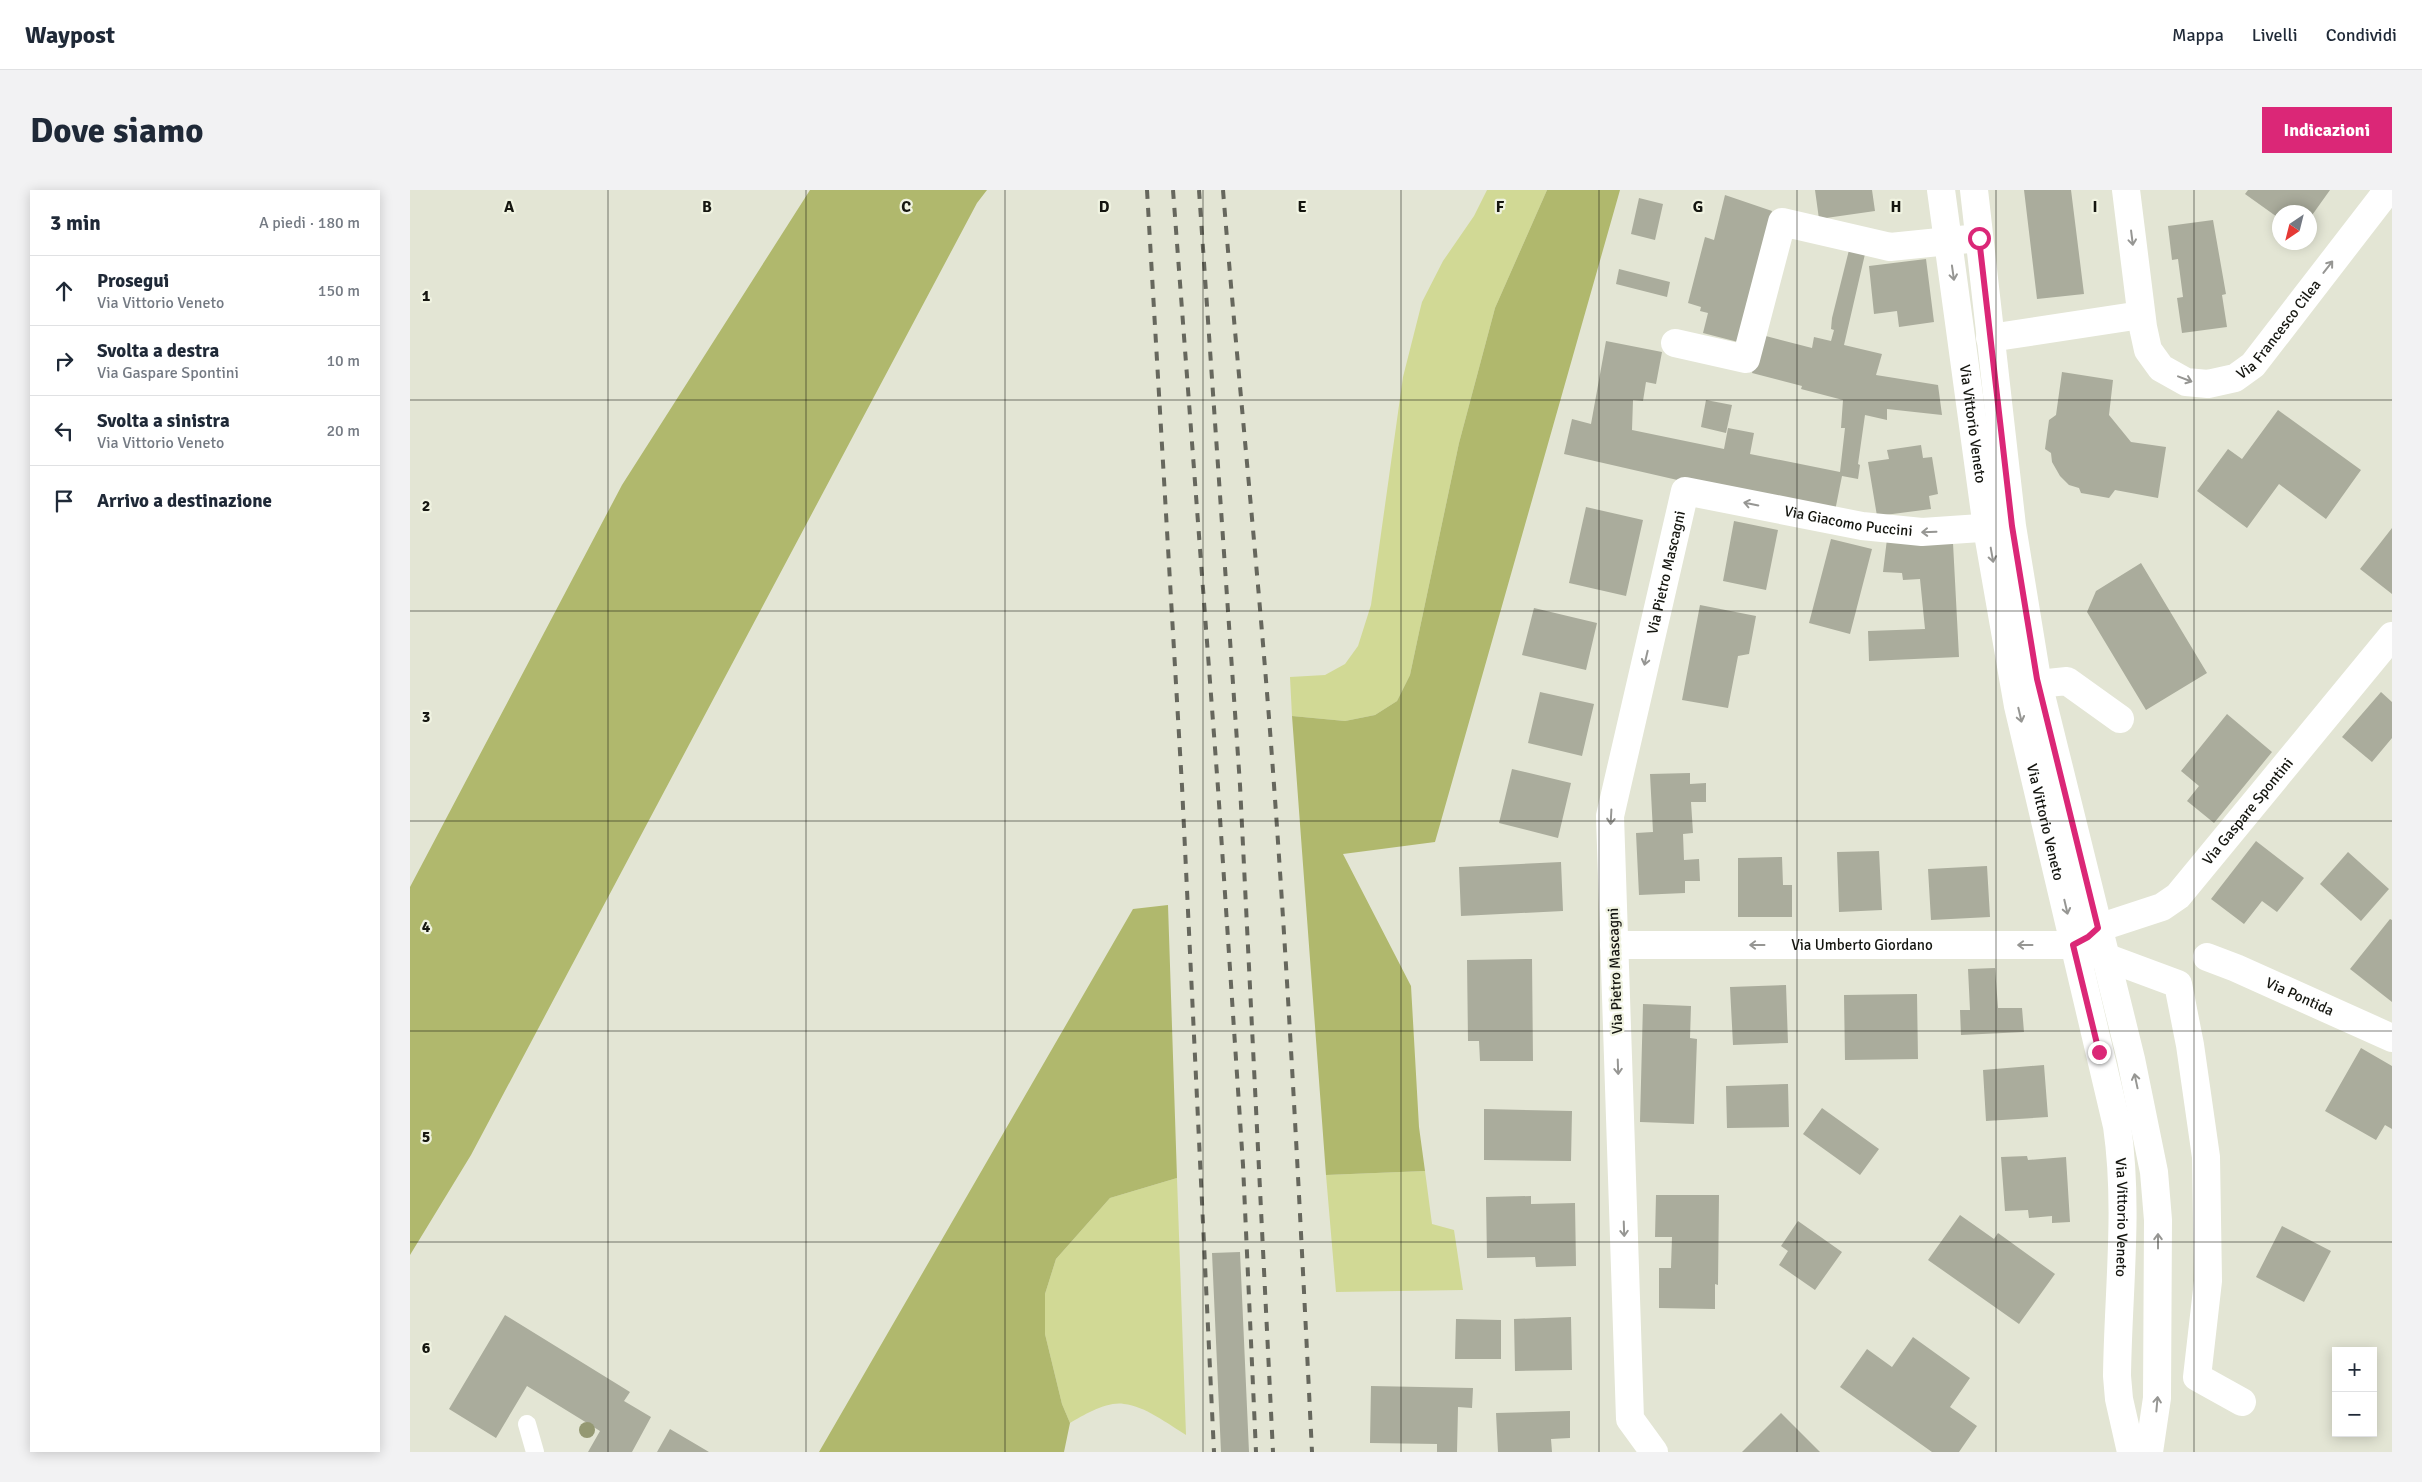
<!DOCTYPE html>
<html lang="it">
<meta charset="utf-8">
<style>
:root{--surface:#fff;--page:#f2f2f3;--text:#1f2937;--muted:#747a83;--line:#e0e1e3;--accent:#db2777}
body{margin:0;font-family:Signika,sans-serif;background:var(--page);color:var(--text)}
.controls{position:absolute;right:15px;bottom:15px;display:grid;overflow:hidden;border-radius:0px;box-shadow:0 2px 12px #0003}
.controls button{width:45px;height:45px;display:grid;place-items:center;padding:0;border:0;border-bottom:1px solid var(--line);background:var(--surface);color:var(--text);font:25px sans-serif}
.compass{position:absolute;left:1862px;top:15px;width:45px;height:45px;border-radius:50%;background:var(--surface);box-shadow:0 2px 12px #0003;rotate:215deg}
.stop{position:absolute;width:15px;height:15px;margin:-11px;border:4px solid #db2777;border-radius:50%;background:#fff}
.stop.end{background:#db2777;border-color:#fff;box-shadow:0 1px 5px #0008}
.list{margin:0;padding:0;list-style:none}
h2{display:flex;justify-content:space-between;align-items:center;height:65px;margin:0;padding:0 20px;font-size:21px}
h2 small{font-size:16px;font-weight:400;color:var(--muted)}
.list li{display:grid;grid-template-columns:32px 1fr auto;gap:15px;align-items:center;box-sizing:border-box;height:70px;padding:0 20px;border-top:1px solid var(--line)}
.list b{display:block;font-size:19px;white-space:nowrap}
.list p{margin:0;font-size:16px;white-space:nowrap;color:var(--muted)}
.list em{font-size:16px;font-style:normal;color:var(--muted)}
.icon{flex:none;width:28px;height:28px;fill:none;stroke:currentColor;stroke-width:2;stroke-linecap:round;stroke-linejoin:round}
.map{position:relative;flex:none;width:1982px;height:1262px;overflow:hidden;border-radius:0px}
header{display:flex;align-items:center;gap:30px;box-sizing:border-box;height:70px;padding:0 25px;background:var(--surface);border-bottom:1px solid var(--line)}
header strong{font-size:24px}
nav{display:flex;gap:28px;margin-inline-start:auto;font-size:18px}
.intro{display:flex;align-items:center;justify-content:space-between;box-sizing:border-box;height:120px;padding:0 30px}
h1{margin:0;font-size:35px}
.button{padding:12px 22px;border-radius:0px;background:var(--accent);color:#fff;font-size:18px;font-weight:700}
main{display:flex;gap:30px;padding:0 30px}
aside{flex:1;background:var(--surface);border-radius:0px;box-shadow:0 2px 12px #0003}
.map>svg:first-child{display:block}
.green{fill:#d1d995}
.forest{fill:#b0b86d}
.building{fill:#aaac9c}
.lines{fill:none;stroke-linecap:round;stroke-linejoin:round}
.lane{stroke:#fff;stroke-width:18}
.street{stroke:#fff;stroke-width:28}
.secondary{stroke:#fff;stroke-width:28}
.rail{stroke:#66675d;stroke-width:4;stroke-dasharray:9 9;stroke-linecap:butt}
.tree{fill:#949872}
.oneway{stroke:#969693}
.route{stroke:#db2777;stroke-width:6}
.grid{fill:none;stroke:#151610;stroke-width:1;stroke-opacity:0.55}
.labels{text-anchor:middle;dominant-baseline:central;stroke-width:4.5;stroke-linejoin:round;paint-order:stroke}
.street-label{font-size:15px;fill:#151610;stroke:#f0f3e1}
.grid-label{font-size:16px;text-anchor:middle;font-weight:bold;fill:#151610;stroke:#f0f3e1;stroke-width:4.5;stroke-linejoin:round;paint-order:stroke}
</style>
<header>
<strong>Waypost</strong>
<nav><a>Mappa</a><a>Livelli</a><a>Condividi</a></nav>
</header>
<div class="intro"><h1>Dove siamo</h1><a class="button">Indicazioni</a></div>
<main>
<aside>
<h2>3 min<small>A piedi · 180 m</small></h2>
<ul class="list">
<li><svg class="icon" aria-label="ahead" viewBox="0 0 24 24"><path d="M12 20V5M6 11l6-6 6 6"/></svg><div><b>Prosegui</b><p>Via Vittorio Veneto</p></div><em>150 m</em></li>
<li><svg class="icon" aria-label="right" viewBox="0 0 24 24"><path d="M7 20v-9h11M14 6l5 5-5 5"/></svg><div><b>Svolta a destra</b><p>Via Gaspare Spontini</p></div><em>10 m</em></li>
<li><svg class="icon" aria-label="left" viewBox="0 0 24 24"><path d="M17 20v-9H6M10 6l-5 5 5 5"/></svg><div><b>Svolta a sinistra</b><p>Via Vittorio Veneto</p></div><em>20 m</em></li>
<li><svg class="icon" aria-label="arrive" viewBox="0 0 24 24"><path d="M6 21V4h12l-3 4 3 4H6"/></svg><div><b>Arrivo a destinazione</b></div></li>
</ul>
</aside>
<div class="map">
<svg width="1982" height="1262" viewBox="0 0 1982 1262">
<rect width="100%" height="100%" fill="#e3e5d4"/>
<!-- green -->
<path class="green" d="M1077 0H1137L1085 118 1049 253 1000 485 987 511 965 525 935 531 882 526 880 487 915 485 935 474 948 456 961 415 993 187 1012 112 1033 71 1064 26Z
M1015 981 1022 1034 1044 1040 1053 1100 926 1102 916 985Z
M767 988 776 1245C758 1234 735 1216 714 1214 697 1211 674 1225 660 1233L652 1214 635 1144V1104L646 1069 700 1008Z"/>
<!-- forest -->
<path class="forest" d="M400 0H577L567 13 61 965 0 1065V697L212 295Z
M1137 0H1210L1025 652 933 664 1001 796 1009 937 1015 981 916 985 882 526 935 531 965 525 987 511 1000 485 1049 253 1085 118Z
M758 715 767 988 700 1008 646 1069 635 1104V1144L652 1214 660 1233 654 1262H409L723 719Z"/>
<!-- building -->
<path class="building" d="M1405 0H1462L1465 21 1409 29Z
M1614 0H1661L1674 104 1627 109Z
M1838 0H1920L1900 28V22H1870V29L1835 4Z
M1315 5 1362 21 1328 152 1293 143 1298 123 1290 121 1291 117 1278 113 1295 47 1304 50Z
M1229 8 1253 14 1245 50 1221 44Z
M1803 30 1816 104 1812 105 1817 137 1772 143 1767 108 1773 107 1768 69 1762 70 1758 36Z
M1439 60 1455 64 1434 155 1472 164 1466 185 1528 195 1532 225 1477 219V230L1455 225 1448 274 1450 275 1448 289 1432 286 1424 326 1154 264 1162 229 1181 234 1196 151 1252 162 1246 194 1236 192 1233 211 1223 210 1222 240 1314 259 1318 238 1344 243 1340 264 1430 282 1435 238H1431L1433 210 1391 199 1392 196 1342 183 1352 145 1402 158 1404 147 1421 151 1424 140 1421 139 1422 128Z
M1516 69 1524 132 1489 137 1487 121 1464 124 1459 76Z
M1209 79 1260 92 1257 107 1206 94Z
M1652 182 1703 190 1699 225 1721 252 1756 257 1748 308 1705 300 1699 308 1671 303 1669 298 1659 295 1650 286 1642 272 1641 263 1635 259 1639 230 1646 225Z
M1296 210 1322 215 1316 243 1291 237Z
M1868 220 1951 280 1916 329 1869 294 1837 338 1787 301 1818 259 1832 269Z
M1511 255 1513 268 1522 267 1528 304 1519 306 1521 319 1467 326 1458 272 1479 269 1477 260Z
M1176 317 1233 330 1216 406 1159 393Z
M1324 331 1368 340 1356 400 1313 391Z
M1982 338V404L1950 379Z
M1421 349 1462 359 1440 444 1399 433Z
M1477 349 1543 353 1549 467 1459 471 1458 441 1515 439 1510 389 1493 390 1492 383 1473 382Z
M1731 373 1797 483 1736 520 1677 422 1686 401Z
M1290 415 1346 426 1339 464 1328 466 1318 518 1272 510Z
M1124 418 1187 433 1176 480 1112 465Z
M1130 502 1184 514 1172 566 1118 553Z
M1971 502 1982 512V548L1962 572 1932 547Z
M1817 524 1862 562 1804 633 1777 611 1789 596 1771 581Z
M1102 579 1161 593 1148 648 1089 633Z
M1280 583V594L1296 593V612H1281L1283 643 1273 644 1274 670 1289 669 1290 691H1275V703L1229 705 1226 643 1243 642 1240 584Z
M1846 651 1894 688 1867 722 1852 711 1834 734 1801 709Z
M1469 661 1472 720 1429 722 1427 662Z
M1938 662 1979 699 1951 731 1910 694Z
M1372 667 1373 695H1382V727H1328V668Z
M1151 672 1153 721 1051 726 1049 677Z
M1577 676 1580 727 1521 730 1518 679Z
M1980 729 1982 730V812L1940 779Z
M1122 769 1123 871H1070L1069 851H1058L1057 770Z
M1585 778 1588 818H1612L1614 842 1551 845 1550 820H1560L1558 779Z
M1376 795 1378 853 1323 855 1320 797Z
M1507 804 1508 869 1435 870 1434 805Z
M1233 814 1281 816 1280 848 1287 849 1284 934 1230 932Z
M1951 858 1982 876V939L1975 935 1966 950 1915 921Z
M1634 875 1638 927 1576 931 1573 880Z
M1378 894 1379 937 1317 938 1316 896Z
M1412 918 1469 959 1450 985 1393 944Z
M1074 919 1162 921 1161 971 1074 970Z
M1617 966 1618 970 1656 967 1660 1032 1642 1033V1026L1619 1028 1618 1020 1595 1021 1591 967Z
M1246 1005H1309L1308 1095 1305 1094V1119L1249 1118V1078H1261L1262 1047H1245Z
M1121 1006V1014L1165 1013 1166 1076 1126 1077 1125 1067 1077 1068 1076 1007Z
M1550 1025 1584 1049 1588 1043 1645 1084 1609 1134 1518 1070Z
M1388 1031 1432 1062 1405 1100 1369 1075 1378 1061 1371 1056Z
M1872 1036 1921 1061 1894 1112 1846 1087Z
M830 1062 839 1262H811L802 1063Z
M95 1125 220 1202 214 1211 241 1227 222 1262H178L190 1241 117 1196 86 1248 39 1219Z
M1161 1127 1162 1180 1105 1181 1104 1129Z
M1046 1129 1091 1130V1169H1045Z
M1503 1147 1560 1188 1540 1217 1567 1236 1549 1262H1522L1430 1197 1457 1159 1482 1177Z
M961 1196 1063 1198 1062 1218 1048 1217 1047 1262H1027V1254L960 1253Z
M1160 1221V1248L1141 1249 1142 1262H1088L1086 1223Z
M1371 1223 1410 1262H1332Z
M260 1239 299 1262H247Z"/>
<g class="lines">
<!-- lane -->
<path class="lane" d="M117 1234 125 1262"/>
<!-- street -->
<g class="street">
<path id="s1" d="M1716 0 1733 137 1738 160 1751 178 1776 192 1798 194 1825 188 1843 175 1978 0"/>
<path d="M1580 148 1731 125"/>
<path d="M1265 153 1336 169 1372 32 1480 57 1569 48"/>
<path d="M1628 494 1657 491 1710 529"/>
<path id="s2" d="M1669 752 1688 738 1752 717 1768 706 1982 446"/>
<path id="s3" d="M1204 755H1663L1768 794 1780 855 1796 967 1798 1091 1787 1187 1832 1212"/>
<path id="s4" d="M1797 767 1826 778 1982 848"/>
<path id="s5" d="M1244 1262 1220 1229 1200 626 1275 301 1452 336 1512 342 1600 336"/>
</g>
<!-- secondary -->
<g class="secondary">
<path id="s6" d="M1531 0 1577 338 1608 516 1707 936C1719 1018 1708 1103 1707 1186L1709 1209 1721 1262"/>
<path d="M1564 0 1602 336 1627 489 1721 869 1744 982 1748 1030 1747 1208 1739 1262"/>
</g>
<!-- rail -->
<path class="rail" d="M737 0 772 596 804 1262
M763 0 808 598 833 975 846 1262
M789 0 830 595 863 1262
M813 0C829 199 850 397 864 595 880 817 891 1040 902 1262"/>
</g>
<!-- trees -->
<circle class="tree" cx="177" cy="1240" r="8"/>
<!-- one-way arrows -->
<defs><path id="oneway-shaft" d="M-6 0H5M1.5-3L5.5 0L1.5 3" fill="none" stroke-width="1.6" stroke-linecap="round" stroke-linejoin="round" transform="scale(1.25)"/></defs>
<g class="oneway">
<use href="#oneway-shaft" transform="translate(1722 48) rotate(83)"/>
<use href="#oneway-shaft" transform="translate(1918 77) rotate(-52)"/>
<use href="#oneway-shaft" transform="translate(1543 83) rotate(82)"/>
<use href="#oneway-shaft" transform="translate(1775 189) rotate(21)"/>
<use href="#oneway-shaft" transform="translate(1341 314) rotate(-169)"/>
<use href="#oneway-shaft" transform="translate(1519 342) rotate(178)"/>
<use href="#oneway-shaft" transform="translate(1582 365) rotate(80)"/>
<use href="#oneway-shaft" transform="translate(1236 468) rotate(103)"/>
<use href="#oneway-shaft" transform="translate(1610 525) rotate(77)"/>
<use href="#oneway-shaft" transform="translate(1201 627) rotate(93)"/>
<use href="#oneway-shaft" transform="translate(1656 717) rotate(77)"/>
<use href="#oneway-shaft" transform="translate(1347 755) rotate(180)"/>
<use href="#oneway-shaft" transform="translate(1615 755) rotate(180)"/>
<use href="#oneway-shaft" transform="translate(1208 877) rotate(88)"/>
<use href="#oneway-shaft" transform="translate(1726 891) rotate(-102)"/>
<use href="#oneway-shaft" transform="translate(1214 1039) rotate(88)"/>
<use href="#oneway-shaft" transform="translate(1748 1051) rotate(-90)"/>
<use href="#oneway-shaft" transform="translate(1747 1214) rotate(-85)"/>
</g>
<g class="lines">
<!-- route -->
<path class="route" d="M1569 48 1602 336 1627 489 1688 738 1678 747 1663 755 1689 862"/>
</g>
<!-- grid -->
<path class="grid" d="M198 0V1262M396 0V1262M595 0V1262M793 0V1262M991 0V1262M1189 0V1262M1387 0V1262M1586 0V1262M1784 0V1262M0 210H1982M0 421H1982M0 631H1982M0 841H1982M0 1052H1982"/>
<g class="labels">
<!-- street labels -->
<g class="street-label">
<text stroke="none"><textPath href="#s1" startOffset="328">Via Francesco Cilea</textPath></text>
<text stroke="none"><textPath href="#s6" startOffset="236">Via Vittorio Veneto</textPath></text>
<text stroke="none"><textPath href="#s5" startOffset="1144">Via Giacomo Puccini</textPath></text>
<text stroke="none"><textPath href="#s5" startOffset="894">Via Pietro Mascagni</textPath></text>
<text stroke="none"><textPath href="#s2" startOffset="220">Via Gaspare Spontini</textPath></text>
<text stroke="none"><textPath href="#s6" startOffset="641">Via Vittorio Veneto</textPath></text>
<text stroke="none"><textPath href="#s3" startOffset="248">Via Umberto Giordano</textPath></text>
<text transform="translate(1205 781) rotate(-92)">Via Pietro Mascagni</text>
<text stroke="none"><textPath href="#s4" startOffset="101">Via Pontida</textPath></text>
<text stroke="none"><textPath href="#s6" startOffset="1045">Via Vittorio Veneto</textPath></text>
</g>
</g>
<g class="grid-label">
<text x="99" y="22">A</text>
<text x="297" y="22">B</text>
<text x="496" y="22">C</text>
<text x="694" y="22">D</text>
<text x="892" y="22">E</text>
<text x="1090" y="22">F</text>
<text x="1288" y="22">G</text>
<text x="1486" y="22">H</text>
<text x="1685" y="22">I</text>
<text x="16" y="111">1</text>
<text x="16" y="321">2</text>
<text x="16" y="532">3</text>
<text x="16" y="742">4</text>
<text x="16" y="952">5</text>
<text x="16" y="1163">6</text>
</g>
</svg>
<div class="controls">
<button>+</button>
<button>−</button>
</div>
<svg class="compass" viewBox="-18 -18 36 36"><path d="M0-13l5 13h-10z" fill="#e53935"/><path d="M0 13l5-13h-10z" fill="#747a83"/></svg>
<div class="stop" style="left:1569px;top:48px"></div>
<div class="stop end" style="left:1689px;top:862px"></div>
</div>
</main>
